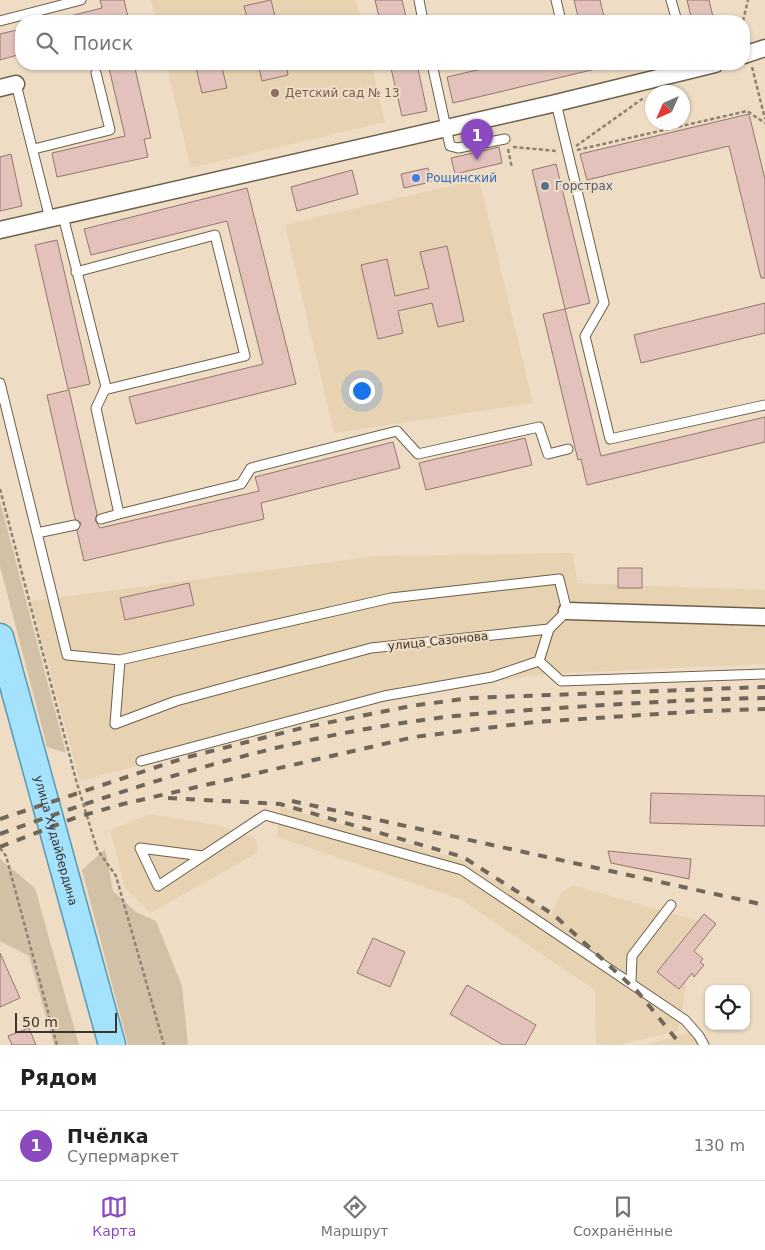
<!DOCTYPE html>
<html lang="ru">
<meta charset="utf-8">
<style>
:root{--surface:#fff;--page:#f6f6f6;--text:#222;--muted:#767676;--line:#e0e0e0;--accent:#8b4abf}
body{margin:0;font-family:"DejaVu Sans",sans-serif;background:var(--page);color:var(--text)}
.controls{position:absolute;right:15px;bottom:15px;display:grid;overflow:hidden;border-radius:10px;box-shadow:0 1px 4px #0004}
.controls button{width:45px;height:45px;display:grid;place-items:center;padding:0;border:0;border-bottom:1px solid var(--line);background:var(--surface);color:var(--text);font:25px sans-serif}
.compass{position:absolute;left:645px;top:85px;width:45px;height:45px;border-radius:50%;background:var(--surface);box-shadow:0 1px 4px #0004;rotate:225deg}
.scale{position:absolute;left:15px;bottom:12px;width:102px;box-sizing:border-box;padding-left:5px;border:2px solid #3c352c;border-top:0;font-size:14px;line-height:18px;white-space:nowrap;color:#3c352c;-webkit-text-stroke:4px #eeddc4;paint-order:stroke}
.you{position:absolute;left:361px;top:390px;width:18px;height:18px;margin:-12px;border:4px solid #fff;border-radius:50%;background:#1a73e8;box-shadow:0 0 0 8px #1a73e833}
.badge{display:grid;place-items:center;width:32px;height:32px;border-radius:50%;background:var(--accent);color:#fff;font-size:16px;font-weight:700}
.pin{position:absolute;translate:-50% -41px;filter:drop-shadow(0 1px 2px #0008)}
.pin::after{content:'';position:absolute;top:26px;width:18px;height:15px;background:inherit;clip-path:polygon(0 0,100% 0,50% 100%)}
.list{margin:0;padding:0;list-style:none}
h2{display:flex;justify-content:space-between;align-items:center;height:65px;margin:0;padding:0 20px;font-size:21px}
h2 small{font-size:16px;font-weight:400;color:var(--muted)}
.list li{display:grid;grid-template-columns:32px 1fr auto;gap:15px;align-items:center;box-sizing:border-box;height:70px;padding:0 20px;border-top:1px solid var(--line)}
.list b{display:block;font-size:19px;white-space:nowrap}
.list p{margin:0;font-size:16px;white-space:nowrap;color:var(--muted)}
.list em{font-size:16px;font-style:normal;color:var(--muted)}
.icon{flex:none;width:28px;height:28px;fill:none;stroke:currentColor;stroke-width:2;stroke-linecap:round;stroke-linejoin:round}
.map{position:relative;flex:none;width:765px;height:1045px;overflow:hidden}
.search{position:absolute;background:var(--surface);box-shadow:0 1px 4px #0004;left:15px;right:15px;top:15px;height:55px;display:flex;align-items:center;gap:12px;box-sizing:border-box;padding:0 18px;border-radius:20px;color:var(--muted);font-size:19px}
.sheet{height:135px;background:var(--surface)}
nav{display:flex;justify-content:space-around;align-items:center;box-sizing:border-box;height:70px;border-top:1px solid var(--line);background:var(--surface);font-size:14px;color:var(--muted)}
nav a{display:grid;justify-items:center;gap:2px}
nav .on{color:var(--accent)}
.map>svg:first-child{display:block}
.built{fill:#e7d2b2}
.green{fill:#d2c1a7}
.building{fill:#e2c2ba;stroke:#93766f}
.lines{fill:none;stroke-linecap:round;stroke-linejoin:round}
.lane-casing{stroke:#6f604a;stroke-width:11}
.street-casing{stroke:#6f604a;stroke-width:19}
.primary-casing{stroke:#5899b4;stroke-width:29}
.path{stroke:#8e8272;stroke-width:2.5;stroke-dasharray:4 2.5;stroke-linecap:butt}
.lane{stroke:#fff;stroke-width:9}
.street{stroke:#fff;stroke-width:16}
.primary{stroke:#a4e2fe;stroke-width:26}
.rail{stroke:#706659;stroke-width:4;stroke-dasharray:9 9;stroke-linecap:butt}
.education-dot{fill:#8d6e63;stroke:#eeddc4;stroke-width:2}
.shop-dot{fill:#3f7fe0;stroke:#eeddc4;stroke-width:2}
.service-dot{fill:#5c6f8a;stroke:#eeddc4;stroke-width:2}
.labels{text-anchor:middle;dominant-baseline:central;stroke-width:4.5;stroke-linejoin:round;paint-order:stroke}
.education-label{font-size:12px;fill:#785e54;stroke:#eeddc4;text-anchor:start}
.shop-label{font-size:12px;fill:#366cbe;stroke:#eeddc4;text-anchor:start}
.service-label{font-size:12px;fill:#4e5e75;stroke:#eeddc4;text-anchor:start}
.street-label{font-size:12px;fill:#3c352c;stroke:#eeddc4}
</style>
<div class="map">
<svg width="765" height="1045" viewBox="0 0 765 1045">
<rect width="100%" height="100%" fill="#eeddc4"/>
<!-- built -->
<path class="built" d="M151 0H356L361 21H156Z
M166 64H371L385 122 191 168Z
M479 179 533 403 334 433 285 225Z
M573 553 577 583 765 590V664L544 674 409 695 80 781 31 601 377 556Z
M281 807 462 860 551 915 561 893 573 885 698 921 678 1031 618 1045H596L595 990 460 899 277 837Z
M150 814 222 826 256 839 258 852 150 913 125 888 110 830Z
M697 1030 704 1045H645Z"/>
<!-- green -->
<path class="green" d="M0 501 66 753 47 747 0 566Z
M105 849 113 891 136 912 156 921 182 986 188 1045H128L82 870Z
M0 859 35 888 79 1045H54L29 956 0 941Z"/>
<!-- building -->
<path class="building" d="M100 0H124L129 21H66V17L102 8Z
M271 0 276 21H248L244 6Z
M375 0H402L407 21H380Z
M574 0H600L605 21H579Z
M687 0H709L714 21H692Z
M21 29V54L0 60V34Z
M108 64H134L151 138 144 139 148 157 57 177 52 153 125 136Z
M195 64H221L227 88 202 93Z
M258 64H286L288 75 262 81Z
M390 64H417L427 111 402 116Z
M503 64H599L600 68 453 103 447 77Z
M749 114 765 179V278H761L729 146 587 180 580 154Z
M499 147 502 163 455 174 451 158Z
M11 154 22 206 0 211V157Z
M556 164 590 303 565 309 532 170Z
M428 168 431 182 404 188 401 174Z
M352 170 358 194 297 211 291 187Z
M247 188 296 384 136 424 129 397 263 364 227 221 91 255 84 229Z
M57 240 90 384 68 389 35 245Z
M447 246 464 321 438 327 432 303 398 311 403 333 378 339 361 265 387 259 395 296 429 288 420 252Z
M765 303V333L641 363 634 335Z
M565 309 601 456 765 417V442L587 485 581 459 578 460 543 314Z
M69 390 97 514 95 520 100 528 259 491 255 477 393 442 400 468 261 503 264 519 84 561 77 531 81 523 75 519 47 395Z
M525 438 532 465 426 490 419 463Z
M618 568H642V588H618Z
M189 583 194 605 125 620 120 598Z
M651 793 765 796V826L650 823Z
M608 851 691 859 689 879 611 863Z
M704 914 716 924 694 951 703 959 700 962 704 965 694 977 692 973 679 989 657 972Z
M373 938 405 952 390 987 357 973Z
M0 953 20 998 0 1007Z
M467 985 536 1025 525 1045H503L450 1014Z
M29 1028 36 1045H12L8 1036Z"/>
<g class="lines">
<!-- lane casing -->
<g class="lane-casing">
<path id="lane" d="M419 0 423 21
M556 0 561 21
M671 0 677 21
M0 21 81 0
M432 64 450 146 458 148 505 139
M16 84 50 219
M556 103 604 303 585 336 610 439 765 405
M34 149 110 130 96 73
M63 216 106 387 96 408 119 514 101 519
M76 272 215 235 245 356 104 390
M0 383 67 655 120 660
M119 514 241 484 251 468 397 431 418 454 539 427 548 454 568 449
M37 533 75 525
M559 579 567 611 549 629 371 648 176 701 115 724 120 660 391 598Z
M539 661 561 681 765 674
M141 761 384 696 492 677 539 661 549 629
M203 856 140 848 158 886 265 815 462 870 685 1020 699 1036 704 1045
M631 981 632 956 671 905"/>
</g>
<!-- street casing -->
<g class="street-casing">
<path id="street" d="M744 55 765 48
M0 88 16 84
M0 230 556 103 715 64
M567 611 765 617"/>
</g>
<!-- primary casing -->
<g class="primary-casing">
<g id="primary">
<path id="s1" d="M0 637 112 1045"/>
</g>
</g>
<!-- path -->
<path class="path" d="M743 21 748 0
M752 67 765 119
M576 146 645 97
M513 147 557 151
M508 149 512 168
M577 150 747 111 765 123
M0 489 76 780 97 849 116 876 164 1045
M0 848 6 856 57 1045"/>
<!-- lane -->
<use href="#lane" class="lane"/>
<!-- street -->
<use href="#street" class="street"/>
<!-- primary -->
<use href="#primary" class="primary"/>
<!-- rail -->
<path class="rail" d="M168 798 280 804 463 857 554 915 637 991 681 1045
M292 801 765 905
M0 819 184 758 306 727 411 706 470 698 765 687
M0 834C135 785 273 741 416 721 468 713 520 711 573 707 637 703 701 699 765 698
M0 847 77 817 123 804 414 737 535 722 704 711 765 709"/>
</g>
<!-- markers -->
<circle class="education-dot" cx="275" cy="93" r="5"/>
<circle class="shop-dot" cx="416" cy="178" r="5"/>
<circle class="service-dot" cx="545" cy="186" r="5"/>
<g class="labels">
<!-- education labels -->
<g class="education-label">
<text x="285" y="93">Детский сад № 13</text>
</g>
<!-- shop labels -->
<g class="shop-label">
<text x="426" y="178">Рощинский</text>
</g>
<!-- service labels -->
<g class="service-label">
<text x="555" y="186">Горстрах</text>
</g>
<!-- street labels -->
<g class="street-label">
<text transform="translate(438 641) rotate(-6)">улица Сазонова</text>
<text stroke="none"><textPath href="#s1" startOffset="211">улица Худайбердина</textPath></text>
</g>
</g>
</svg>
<div class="controls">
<button><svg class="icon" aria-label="locate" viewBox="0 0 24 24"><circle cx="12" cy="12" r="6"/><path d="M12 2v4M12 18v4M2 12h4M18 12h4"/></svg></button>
</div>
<svg class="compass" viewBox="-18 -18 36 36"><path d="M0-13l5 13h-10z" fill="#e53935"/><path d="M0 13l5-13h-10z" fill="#767676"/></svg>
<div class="scale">50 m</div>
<div class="you"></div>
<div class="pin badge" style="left:477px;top:160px">1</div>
<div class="search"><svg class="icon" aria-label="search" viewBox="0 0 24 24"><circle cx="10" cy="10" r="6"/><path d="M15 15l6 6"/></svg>Поиск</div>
</div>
<section class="sheet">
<h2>Рядом<small></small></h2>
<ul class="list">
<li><span class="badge">1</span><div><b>Пчёлка</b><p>Супермаркет</p></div><em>130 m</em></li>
</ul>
</section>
<nav>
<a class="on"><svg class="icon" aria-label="map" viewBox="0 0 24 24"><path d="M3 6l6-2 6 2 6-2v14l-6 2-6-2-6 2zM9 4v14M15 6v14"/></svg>Карта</a>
<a><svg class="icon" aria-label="directions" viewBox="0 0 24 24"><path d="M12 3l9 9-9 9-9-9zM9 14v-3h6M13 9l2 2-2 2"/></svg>Маршрут</a>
<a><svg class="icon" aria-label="saved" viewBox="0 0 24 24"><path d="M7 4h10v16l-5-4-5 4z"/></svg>Сохранённые</a>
</nav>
